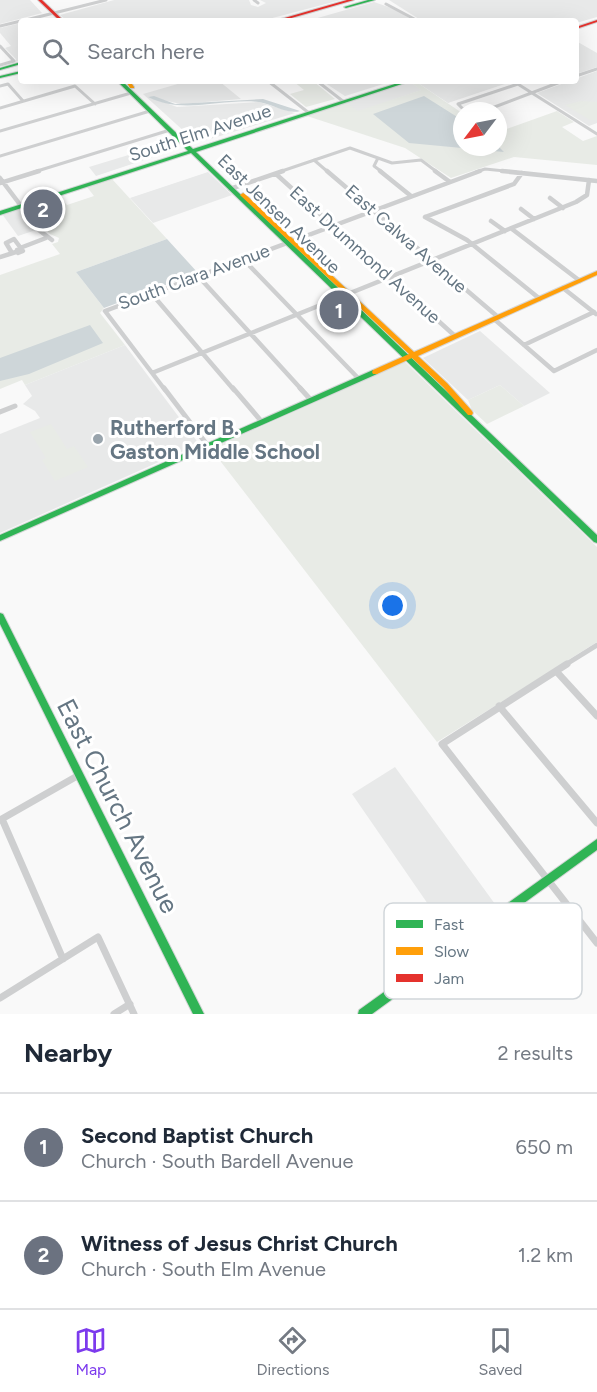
<!DOCTYPE html>
<meta charset="utf-8">
<style>
:root{--surface:#fff;--page:#f6f6f7;--text:#1f2937;--muted:#747a83;--line:#e0e1e3;--accent:#7c3aed}
body{margin:0;font-family:Figtree,sans-serif;background:var(--page);color:var(--text)}
.compass{position:absolute;left:453px;top:102px;width:54px;height:54px;border-radius:50%;background:var(--surface);box-shadow:0 6px 24px #0002;rotate:238deg}
.you{position:absolute;left:393px;top:606px;width:21px;height:21px;margin:-15px;border:4px solid #fff;border-radius:50%;background:#1a73e8;box-shadow:0 0 0 9px #1a73e833}
.badge{display:grid;place-items:center;width:39px;height:39px;border-radius:50%;background:var(--accent);color:#fff;font-size:20px;font-weight:700}
.pin{position:absolute;translate:-50% -50%;border:3px solid #fff;box-shadow:0 2px 6px #0006}
.list{margin:0;padding:0;list-style:none}
h2{display:flex;justify-content:space-between;align-items:center;height:78px;margin:0;padding:0 24px;font-size:26px}
h2 small{font-size:20px;font-weight:400;color:var(--muted)}
.list li{display:grid;grid-template-columns:39px 1fr auto;gap:18px;align-items:center;box-sizing:border-box;height:108px;padding:0 24px;border-top:2px solid var(--line)}
.list b{display:block;font-size:22px;white-space:nowrap}
.list p{margin:0;font-size:20px;white-space:nowrap;color:var(--muted)}
.list em{font-size:20px;font-style:normal;color:var(--muted)}
.icon{flex:none;width:33px;height:33px;fill:none;stroke:currentColor;stroke-width:2;stroke-linecap:round;stroke-linejoin:round}
.map{position:relative;flex:none;width:597px;height:1014px;overflow:hidden}
.search{position:absolute;background:var(--surface);box-shadow:0 6px 24px #0002;left:18px;right:18px;top:18px;height:66px;display:flex;align-items:center;gap:15px;box-sizing:border-box;padding:0 21px;border-radius:6px;color:var(--muted);font-size:22px}
.sheet{height:294px;background:var(--surface)}
nav{display:flex;justify-content:space-around;align-items:center;box-sizing:border-box;height:84px;border-top:2px solid var(--line);background:var(--surface);font-size:16px;color:var(--muted)}
nav a{display:grid;justify-items:center;gap:3px}
nav .on{color:var(--accent)}
.map>svg:first-child{display:block}
.built{fill:#e8e9e9}
.green{fill:#e8ebe6}
.water{fill:#ced6d9}
.lines{fill:none;stroke-linecap:round;stroke-linejoin:round}
.fast-casing{stroke:#d5d6d7;stroke-width:2}
.slow-casing{stroke:#d5d6d7;stroke-width:2}
.jam-casing{stroke:#d5d6d7;stroke-width:2}
.street-far3{stroke:#cecfd0;stroke-width:3}
.street-far2{stroke:#cecfd0;stroke-width:4.5}
.street-far1{stroke:#cecfd0;stroke-width:5}
.street{stroke:#cecfd0;stroke-width:7}
.fast{fill:#30b455;fill-rule:evenodd}
.slow{fill:#ff9f0a;fill-rule:evenodd}
.jam{fill:#e5322d;fill-rule:evenodd}
.poi-dot{fill:#99a4ac;stroke:#fff;stroke-width:2}
.labels{text-anchor:middle;dominant-baseline:central;stroke-width:6;stroke-linejoin:round;paint-order:stroke}
.far-street-label{font-size:18px;fill:#657683;stroke:#fff}
.poi-label{font-size:21px;font-weight:bold;fill:#657683;stroke:#fff;text-anchor:start}
.near-street-label{font-size:26px;fill:#657683;stroke:#fff}
.key{fill:#fff;stroke:#d1d6da;stroke-width:1.5}
.key-label{font-size:16px;fill:#657683}
</style>
<div class="map">
<svg width="597" height="1014" viewBox="0 0 597 1014">
<rect width="100%" height="100%" fill="#f9f9f9"/>
<!-- built -->
<path class="built" d="M0 0H30L42 13 0 24Z
M114 0H249L251 5 258 7 266 3 260 0H341L261 21H67L60 15Z
M389 0H597V17L576 23 422 21Z
M374 2 397 10 414 21H307Z
M21 23V60L15 62 16 59 5 48 11 46 0 33V28Z
M576 41 597 53V67L576 74Z
M597 71V123L589 126 537 93Z
M188 81H219L241 99 181 104 149 97 177 107 259 102 295 113 197 143 143 94Z
M322 81H393L345 96Z
M415 81H509L511 82 448 103Z
M410 82 422 90 357 112 346 103Z
M145 150 153 157 96 176 89 167Z
M208 172 232 195 153 223 130 198Z
M41 202 58 223 40 229 23 207Z
M19 209 36 230 18 236 2 214Z
M480 331 550 393 524 406 500 385 468 400 423 358Z
M125 345 199 444 0 533V434L40 418 35 411 23 404 32 396 25 385Z
M395 767 495 904 450 936 352 794Z"/>
<!-- green -->
<path class="green" d="M293 81H313L335 99 306 107 290 94 304 90Z
M415 81 462 113V147H498V132L557 111 574 122 562 127 583 141 597 136V165L514 157 451 178 405 148 307 116 346 103 358 111 421 90 410 82Z
M581 101 597 102V120H590L565 105Z
M112 179 167 239 76 272 104 308 100 313 125 345 25 385 22 380 0 389V275L60 254 52 244 58 242 59 238 50 234 44 227 58 222 41 202 59 196 67 205 94 196 87 187Z
M405 362 597 547V642L437 742 211 449Z
M500 385 524 406 487 424 472 410 468 400Z
M51 424 67 449 74 446 88 467 55 481 42 460 46 458 30 432Z"/>
<!-- water -->
<path class="water" d="M154 96 175 104 263 99 300 111C288 115 272 104 259 102 221 98 184 115 148 97Z
M424 96 462 120V147L498 146 504 152 409 143 373 114Z
M167 239 198 273 104 308 76 272Z
M90 325 103 343 29 374 0 381V358Z"/>
<g class="lines">
<!-- fast casing -->
<g class="fast-casing">
<path id="fast" d="M368 0H375L346 8 344 7Z
M21 62V64L0 70V68Z
M21 71V73L0 78V76Z
M70 81H96L94 82H72Z
M117 81H122L193 149 404 81H411L196 152 597 535V543L594 542 191 153 0 215V211L188 151Z
M373 370H377L378 372 377 374 0 541V535Z
M0 613 3 614 204 1014H193L0 624Z
M597 839V850L372 1014H358L359 1010Z"/>
</g>
<!-- slow casing -->
<g class="slow-casing">
<path id="slow" d="M126 81H130L134 87V88H130Z
M243 193 245 194 414 352 597 271V275L418 356 447 383 472 411 473 413 472 415H468L443 387 412 358 377 374H373L372 372 373 370 409 354 241 196 240 195Z"/>
</g>
<!-- jam casing -->
<g class="jam-casing">
<path id="jam" d="M38 0H42L64 21H60Z
M347 0H354L281 21H274Z
M597 20V22L576 29V27Z"/>
</g>
<!-- street-far3 -->
<path class="street-far3" d="M254 0 258 3
M386 4 418 21
M22 21 106 0
M0 26 21 21
M0 46 14 61 0 65
M576 76 597 69
M268 81 309 113
M317 81 344 102
M513 81 597 134
M0 86 8 84 23 101
M0 108 75 86 95 104
M465 111 458 104 518 84
M484 111 563 81
M0 131 131 93
M0 156 150 111
M378 158 374 166 382 172
M314 160 328 172
M34 172 170 130
M279 172 350 148 392 163 421 160 437 172
M476 172 485 169 516 172"/>
<!-- street-far2 -->
<path class="street-far2" d="M327 171 498 317
M380 171 411 196
M435 171 450 182
M502 171 597 181
M276 174 455 336
M0 178 40 231 52 240
M0 183 39 171
M230 189 283 171
M550 198 563 208
M521 209 534 219
M425 217 467 240 540 299
M425 217 514 184 522 173
M491 221 505 231
M512 229 580 281
M20 248 46 238
M17 250 23 251 18 253Z
M12 253 6 243 14 239 20 247
M0 257 16 252
M243 259 359 379
M198 276 302 390
M563 288 596 314
M151 293 234 390
M494 319 554 371 597 350
M524 345 594 312
M152 373 576 202 587 195 589 180
M165 390 105 311 480 171"/>
<!-- street-far1 -->
<path class="street-far1" d="M164 388 208 446
M233 388 262 422
M300 388 311 400
M0 412 15 406
M565 665 597 645"/>
<!-- street -->
<path class="street" d="M567 664 442 744 597 943
M556 671 597 716
M499 706 597 823
M2 819 63 959
M0 820 79 775
M0 998 98 937 134 1014
M114 1014 130 1004"/>
<!-- fast -->
<use href="#fast" class="fast"/>
<!-- slow -->
<use href="#slow" class="slow"/>
<!-- jam -->
<use href="#jam" class="jam"/>
</g>
<!-- markers -->
<circle class="poi-dot" cx="98" cy="439" r="6"/>
<g class="labels">
<!-- far-street labels -->
<g class="far-street-label">
<text transform="translate(200 133) rotate(-18)">South Elm Avenue</text>
<text transform="translate(279 214) rotate(44)">East Jensen Avenue</text>
<text transform="translate(406 239) rotate(41)">East Calwa Avenue</text>
<text transform="translate(365 255) rotate(42)">East Drummond Avenue</text>
<text transform="translate(194 277) rotate(-20)">South Clara Avenue</text>
</g>
<!-- poi labels -->
<g class="poi-label">
<text x="110" y="427">Rutherford B.<tspan x="110" dy="24">Gaston Middle School</tspan></text>
</g>
<!-- near-street labels -->
<g class="near-street-label">
<text transform="translate(118 806) rotate(63)">East Church Avenue</text>
</g>
</g>
<!-- legend -->
<rect x="384" y="903" width="198" height="96" rx="9" class="key"/>
<rect x="396" y="920" width="27" height="8" fill="#30b455"/>
<rect x="396" y="947" width="27" height="8" fill="#ff9f0a"/>
<rect x="396" y="974" width="27" height="8" fill="#e5322d"/>
<g class="key-label">
<text x="434" y="930">Fast</text>
<text x="434" y="957">Slow</text>
<text x="434" y="984">Jam</text>
</g>
</svg>
<svg class="compass" viewBox="-18 -18 36 36"><path d="M0-13l5 13h-10z" fill="#e53935"/><path d="M0 13l5-13h-10z" fill="#747a83"/></svg>
<div class="you"></div>
<div class="pin badge" style="left:339px;top:310px;background:#6b7280">1</div>
<div class="pin badge" style="left:43px;top:209px;background:#6b7280">2</div>
<div class="search"><svg class="icon" aria-label="search" viewBox="0 0 24 24"><circle cx="10" cy="10" r="6"/><path d="M15 15l6 6"/></svg>Search here</div>
</div>
<section class="sheet">
<h2>Nearby<small>2 results</small></h2>
<ul class="list">
<li><span class="badge" style="background:#6b7280">1</span><div><b>Second Baptist Church</b><p>Church · South Bardell Avenue</p></div><em>650 m</em></li>
<li><span class="badge" style="background:#6b7280">2</span><div><b>Witness of Jesus Christ Church</b><p>Church · South Elm Avenue</p></div><em>1.2 km</em></li>
</ul>
</section>
<nav>
<a class="on"><svg class="icon" aria-label="map" viewBox="0 0 24 24"><path d="M3 6l6-2 6 2 6-2v14l-6 2-6-2-6 2zM9 4v14M15 6v14"/></svg>Map</a>
<a><svg class="icon" aria-label="directions" viewBox="0 0 24 24"><path d="M12 3l9 9-9 9-9-9zM9 14v-3h6M13 9l2 2-2 2"/></svg>Directions</a>
<a><svg class="icon" aria-label="saved" viewBox="0 0 24 24"><path d="M7 4h10v16l-5-4-5 4z"/></svg>Saved</a>
</nav>
